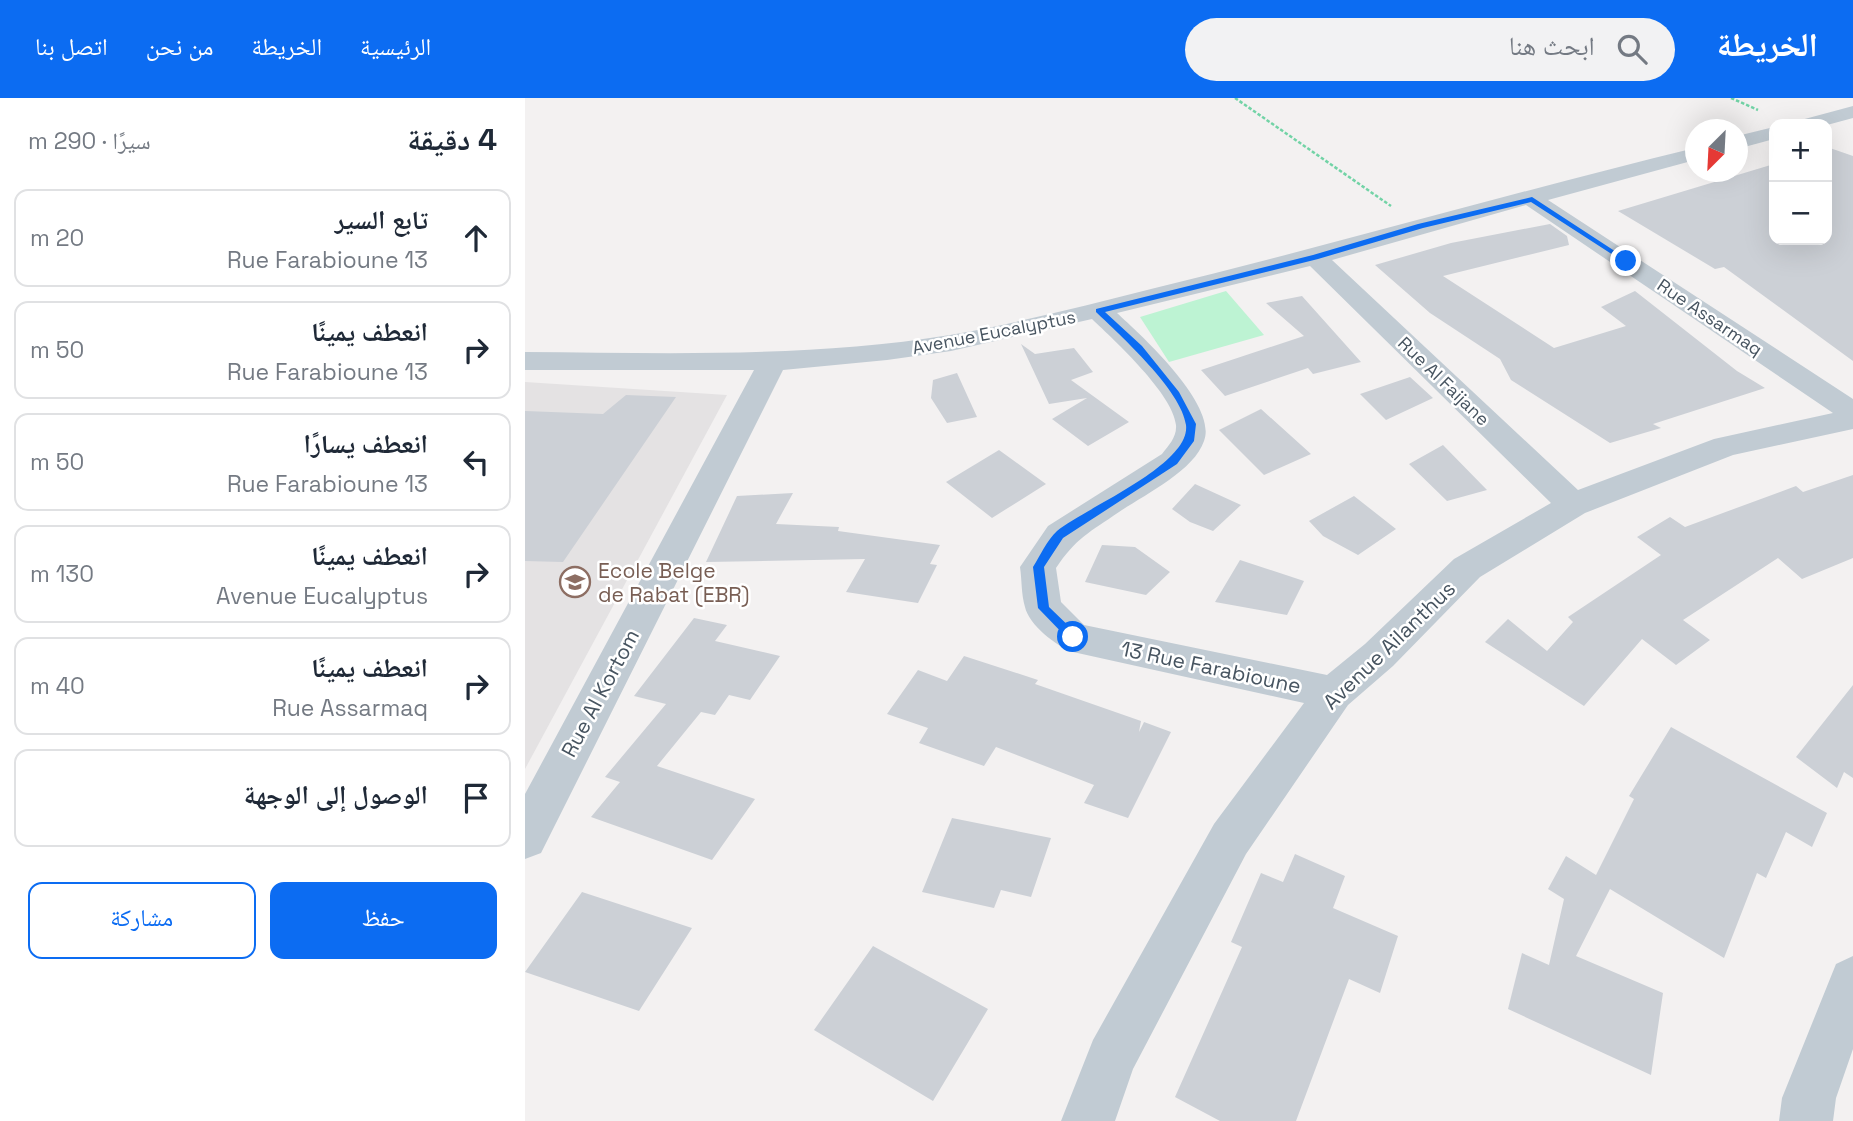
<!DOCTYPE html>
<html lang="ar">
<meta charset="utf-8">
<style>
:root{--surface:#fff;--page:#f2f2f3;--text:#1f2937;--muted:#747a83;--line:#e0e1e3;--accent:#0c6cf2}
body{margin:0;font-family:"Space Grotesk","Noto Naskh Arabic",sans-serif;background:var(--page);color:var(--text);direction:rtl}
.controls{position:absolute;right:21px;top:21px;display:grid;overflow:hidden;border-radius:14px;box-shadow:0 7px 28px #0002}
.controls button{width:63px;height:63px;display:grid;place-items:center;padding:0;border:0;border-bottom:2px solid var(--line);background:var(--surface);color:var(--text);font:35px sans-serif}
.compass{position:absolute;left:1160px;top:21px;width:63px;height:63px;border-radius:50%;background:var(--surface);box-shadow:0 7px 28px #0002;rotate:204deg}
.stop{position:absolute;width:21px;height:21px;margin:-16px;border:5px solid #0c6cf2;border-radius:50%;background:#fff}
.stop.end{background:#0c6cf2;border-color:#fff;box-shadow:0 2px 7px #0008}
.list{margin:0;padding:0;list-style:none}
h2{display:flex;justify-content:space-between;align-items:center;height:91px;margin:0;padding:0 28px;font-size:30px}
h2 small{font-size:23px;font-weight:400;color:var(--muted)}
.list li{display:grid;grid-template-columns:46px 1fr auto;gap:21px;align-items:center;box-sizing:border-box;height:98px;margin:0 14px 14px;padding:0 14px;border:2px solid var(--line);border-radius:14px}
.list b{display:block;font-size:26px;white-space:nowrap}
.list p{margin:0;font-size:23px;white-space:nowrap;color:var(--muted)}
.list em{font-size:23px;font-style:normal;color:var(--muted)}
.actions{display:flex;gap:14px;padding:21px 28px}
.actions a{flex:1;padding:16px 0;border:2px solid var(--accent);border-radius:14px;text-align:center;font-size:24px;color:var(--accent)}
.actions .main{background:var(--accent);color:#fff}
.icon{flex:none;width:38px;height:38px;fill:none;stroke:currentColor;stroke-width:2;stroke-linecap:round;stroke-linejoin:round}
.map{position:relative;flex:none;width:1328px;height:1023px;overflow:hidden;direction:ltr}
header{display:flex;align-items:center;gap:42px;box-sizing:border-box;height:98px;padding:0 35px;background:var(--accent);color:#fff}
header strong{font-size:33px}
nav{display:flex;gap:38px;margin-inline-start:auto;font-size:24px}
.search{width:490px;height:63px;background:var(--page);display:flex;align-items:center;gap:18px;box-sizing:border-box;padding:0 24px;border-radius:38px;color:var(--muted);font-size:26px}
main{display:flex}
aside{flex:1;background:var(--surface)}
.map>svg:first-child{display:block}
.education{fill:#e4e2e3}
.green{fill:#bdf3d3}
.building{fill:#ccd0d6}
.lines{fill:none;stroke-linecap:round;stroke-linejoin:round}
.path{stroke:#72d3a6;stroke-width:2.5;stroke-dasharray:3.5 2;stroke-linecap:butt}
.minor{fill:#c1cbd3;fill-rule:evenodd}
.route{fill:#0c6cf2}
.labels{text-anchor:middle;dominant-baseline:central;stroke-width:5;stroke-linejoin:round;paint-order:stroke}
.far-street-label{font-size:18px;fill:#475460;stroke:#fff}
.education-label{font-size:21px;fill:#785e54;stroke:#fff;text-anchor:start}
.street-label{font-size:21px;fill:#475460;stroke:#fff}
</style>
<header>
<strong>الخريطة</strong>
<div class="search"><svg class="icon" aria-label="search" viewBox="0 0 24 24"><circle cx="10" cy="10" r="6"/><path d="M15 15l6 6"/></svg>ابحث هنا</div>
<nav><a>الرئيسية</a><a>الخريطة</a><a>من نحن</a><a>اتصل بنا</a></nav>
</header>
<main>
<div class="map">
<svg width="1328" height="1023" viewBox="0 0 1328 1023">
<rect width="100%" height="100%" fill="#f3f1f1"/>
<!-- education -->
<path class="education" d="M0 284 202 297 0 671Z"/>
<!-- green -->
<path class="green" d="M701 193 739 237 644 264 615 219Z"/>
<!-- building -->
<path class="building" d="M1302 49 1328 58V263L1199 169 1190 171 1093 113 1249 66V142H1302Z
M1025 126 1042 138 1044 147 918 178 1029 250 1101 228 1076 209 1110 193 1212 273 1240 290 1128 326 1136 330 1085 345 986 282 975 261 905 215 850 167 926 145Z
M777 198 836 264 788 276 783 270 700 298 676 272 779 238 741 205Z
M496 246 510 256 549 250 568 274 546 282 604 324 563 348 527 321 562 300 524 306Z
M432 275 452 319 422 325 406 300 408 282Z
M885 279 908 300 861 322 835 296Z
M101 297 151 299 38 464 0 463V313L78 316Z
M736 311 786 356 739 377 694 332Z
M918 347 962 392 922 403 884 366Z
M474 352 521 386 467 420 421 384Z
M1328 377V460L1277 481 1253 460 1158 522 1185 542 1151 567 1117 541 1059 608 960 544 983 521 1022 553 1048 524 1043 519 1136 457 1112 439 1145 419 1160 429 1271 388 1278 394Z
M670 386 716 407 688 433 665 424 647 411Z
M268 395 251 426 314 429 313 433 415 447 405 466 412 467 393 505 321 494 340 461 181 464 212 398Z
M829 398 871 431 833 457 798 438 784 423Z
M577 447 610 449 645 474 621 497 560 484Z
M715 462 779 483 762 517 690 504Z
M169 520 202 527 190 543 255 558 225 602 204 597 190 617 176 614 132 668 230 701 187 762 66 719 95 684 80 679 141 606 109 598Z
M439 558 513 582 510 586 616 623 614 634 619 624 646 634 603 720 559 705 569 687 471 649 459 668 394 645 403 630 362 616 393 572 422 583Z
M1328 587V680L1319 674 1312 690 1271 659Z
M1146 629 1302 715 1287 749 1261 734 1241 780 1232 775 1199 860 1085 791 1051 858 1138 895 1126 977 983 911 997 855 1024 867 1039 801 1023 791 1041 758 1071 777 1109 701 1104 698Z
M427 720 526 740 506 799 476 792 469 810 397 794Z
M770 756 820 778 808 810 873 838 855 895 824 881 771 1023H695L650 999 717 849 706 844 736 775 758 784Z
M57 794 167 830 114 913 0 874Z
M348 848 463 911 408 1003 289 932Z"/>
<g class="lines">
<!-- path -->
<path class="path" d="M710 0 866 108
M1206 0 1233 12"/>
<!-- minor -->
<path class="minor" d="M1328 8V20L1302 27 1273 26 1276 22Z
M1249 29V41L1212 51V38Z
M1170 50V62L1023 102 1328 301V331L1208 357 1060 415 955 479 868 568 823 607 721 756 608 971 590 1023H536L568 942 689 726 779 605 548 554C531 548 504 527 500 509 496 496 497 482 495 469L523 428 637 356C644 347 652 339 651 327 648 296 590 243 567 221L426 253 362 262 258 272 16 755 0 761V696L229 272H0V254C142 255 284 260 425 237 494 225 562 207 630 190 811 146 989 94 1170 50ZM1001 107 1308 315 1189 341 1053 392 807 162ZM785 168 1026 405 929 461 840 546 802 577 559 527 536 504 531 470C551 440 565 434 594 414 619 397 669 373 679 343 693 307 617 238 592 215Z
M1328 858V951L1311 1000 1308 1023H1254L1257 1000 1311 866Z"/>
</g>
<!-- route -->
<path class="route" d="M1007 99 1105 163 1099 164 1006 104 898 130 793 161 580 214 617 248 654 294 671 326 669 343 652 366 538 440 519 469 524 509 552 536V542H544L513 510 508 469C515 458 522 442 532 433 560 410 666 367 661 327 657 293 595 237 571 214V211L788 157 893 126Z"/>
<!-- icons -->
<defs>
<g id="school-ring" transform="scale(1.575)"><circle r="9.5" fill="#fff" stroke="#8d6e63" stroke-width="1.5"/><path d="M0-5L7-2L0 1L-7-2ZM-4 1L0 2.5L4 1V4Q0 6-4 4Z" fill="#8d6e63"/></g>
</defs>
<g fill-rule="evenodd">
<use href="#school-ring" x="50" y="484"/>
</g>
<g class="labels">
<!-- far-street labels -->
<g class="far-street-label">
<text transform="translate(1185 219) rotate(34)">Rue Assarmaq</text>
<text transform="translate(469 234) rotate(-11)">Avenue Eucalyptus</text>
<text transform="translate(919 283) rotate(44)">Rue Al Faijane</text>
</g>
<!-- education labels -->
<g class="education-label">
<text x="73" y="472">Ecole Belge<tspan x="73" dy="24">de Rabat (EBR)</tspan></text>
</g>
<!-- street labels -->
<g class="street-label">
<text transform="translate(864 547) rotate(-44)">Avenue Ailanthus</text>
<text transform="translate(686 569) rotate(12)">13 Rue Farabioune</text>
<text transform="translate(75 595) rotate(-62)">Rue Al Kortom</text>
</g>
</g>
</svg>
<div class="controls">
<button>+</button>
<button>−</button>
</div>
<svg class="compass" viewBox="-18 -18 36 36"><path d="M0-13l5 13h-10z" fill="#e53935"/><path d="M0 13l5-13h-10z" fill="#747a83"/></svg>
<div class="stop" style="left:548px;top:539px"></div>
<div class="stop end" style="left:1101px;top:163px"></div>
</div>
<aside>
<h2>4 دقيقة<small>سيرًا · 290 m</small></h2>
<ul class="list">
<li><svg class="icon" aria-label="ahead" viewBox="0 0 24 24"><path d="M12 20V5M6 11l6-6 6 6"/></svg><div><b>تابع السير</b><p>13 Rue Farabioune</p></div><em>20 m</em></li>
<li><svg class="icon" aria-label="right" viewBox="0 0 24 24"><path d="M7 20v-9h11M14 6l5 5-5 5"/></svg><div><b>انعطف يمينًا</b><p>13 Rue Farabioune</p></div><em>50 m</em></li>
<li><svg class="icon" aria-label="left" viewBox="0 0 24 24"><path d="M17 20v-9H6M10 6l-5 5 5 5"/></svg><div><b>انعطف يسارًا</b><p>13 Rue Farabioune</p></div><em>50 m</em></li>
<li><svg class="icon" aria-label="right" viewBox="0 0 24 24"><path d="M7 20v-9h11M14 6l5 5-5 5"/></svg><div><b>انعطف يمينًا</b><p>Avenue Eucalyptus</p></div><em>130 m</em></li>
<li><svg class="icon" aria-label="right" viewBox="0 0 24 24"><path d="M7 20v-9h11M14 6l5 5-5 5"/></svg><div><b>انعطف يمينًا</b><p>Rue Assarmaq</p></div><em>40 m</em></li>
<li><svg class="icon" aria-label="arrive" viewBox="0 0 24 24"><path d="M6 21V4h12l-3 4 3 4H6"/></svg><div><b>الوصول إلى الوجهة</b></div></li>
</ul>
<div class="actions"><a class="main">حفظ</a><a>مشاركة</a></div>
</aside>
</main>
